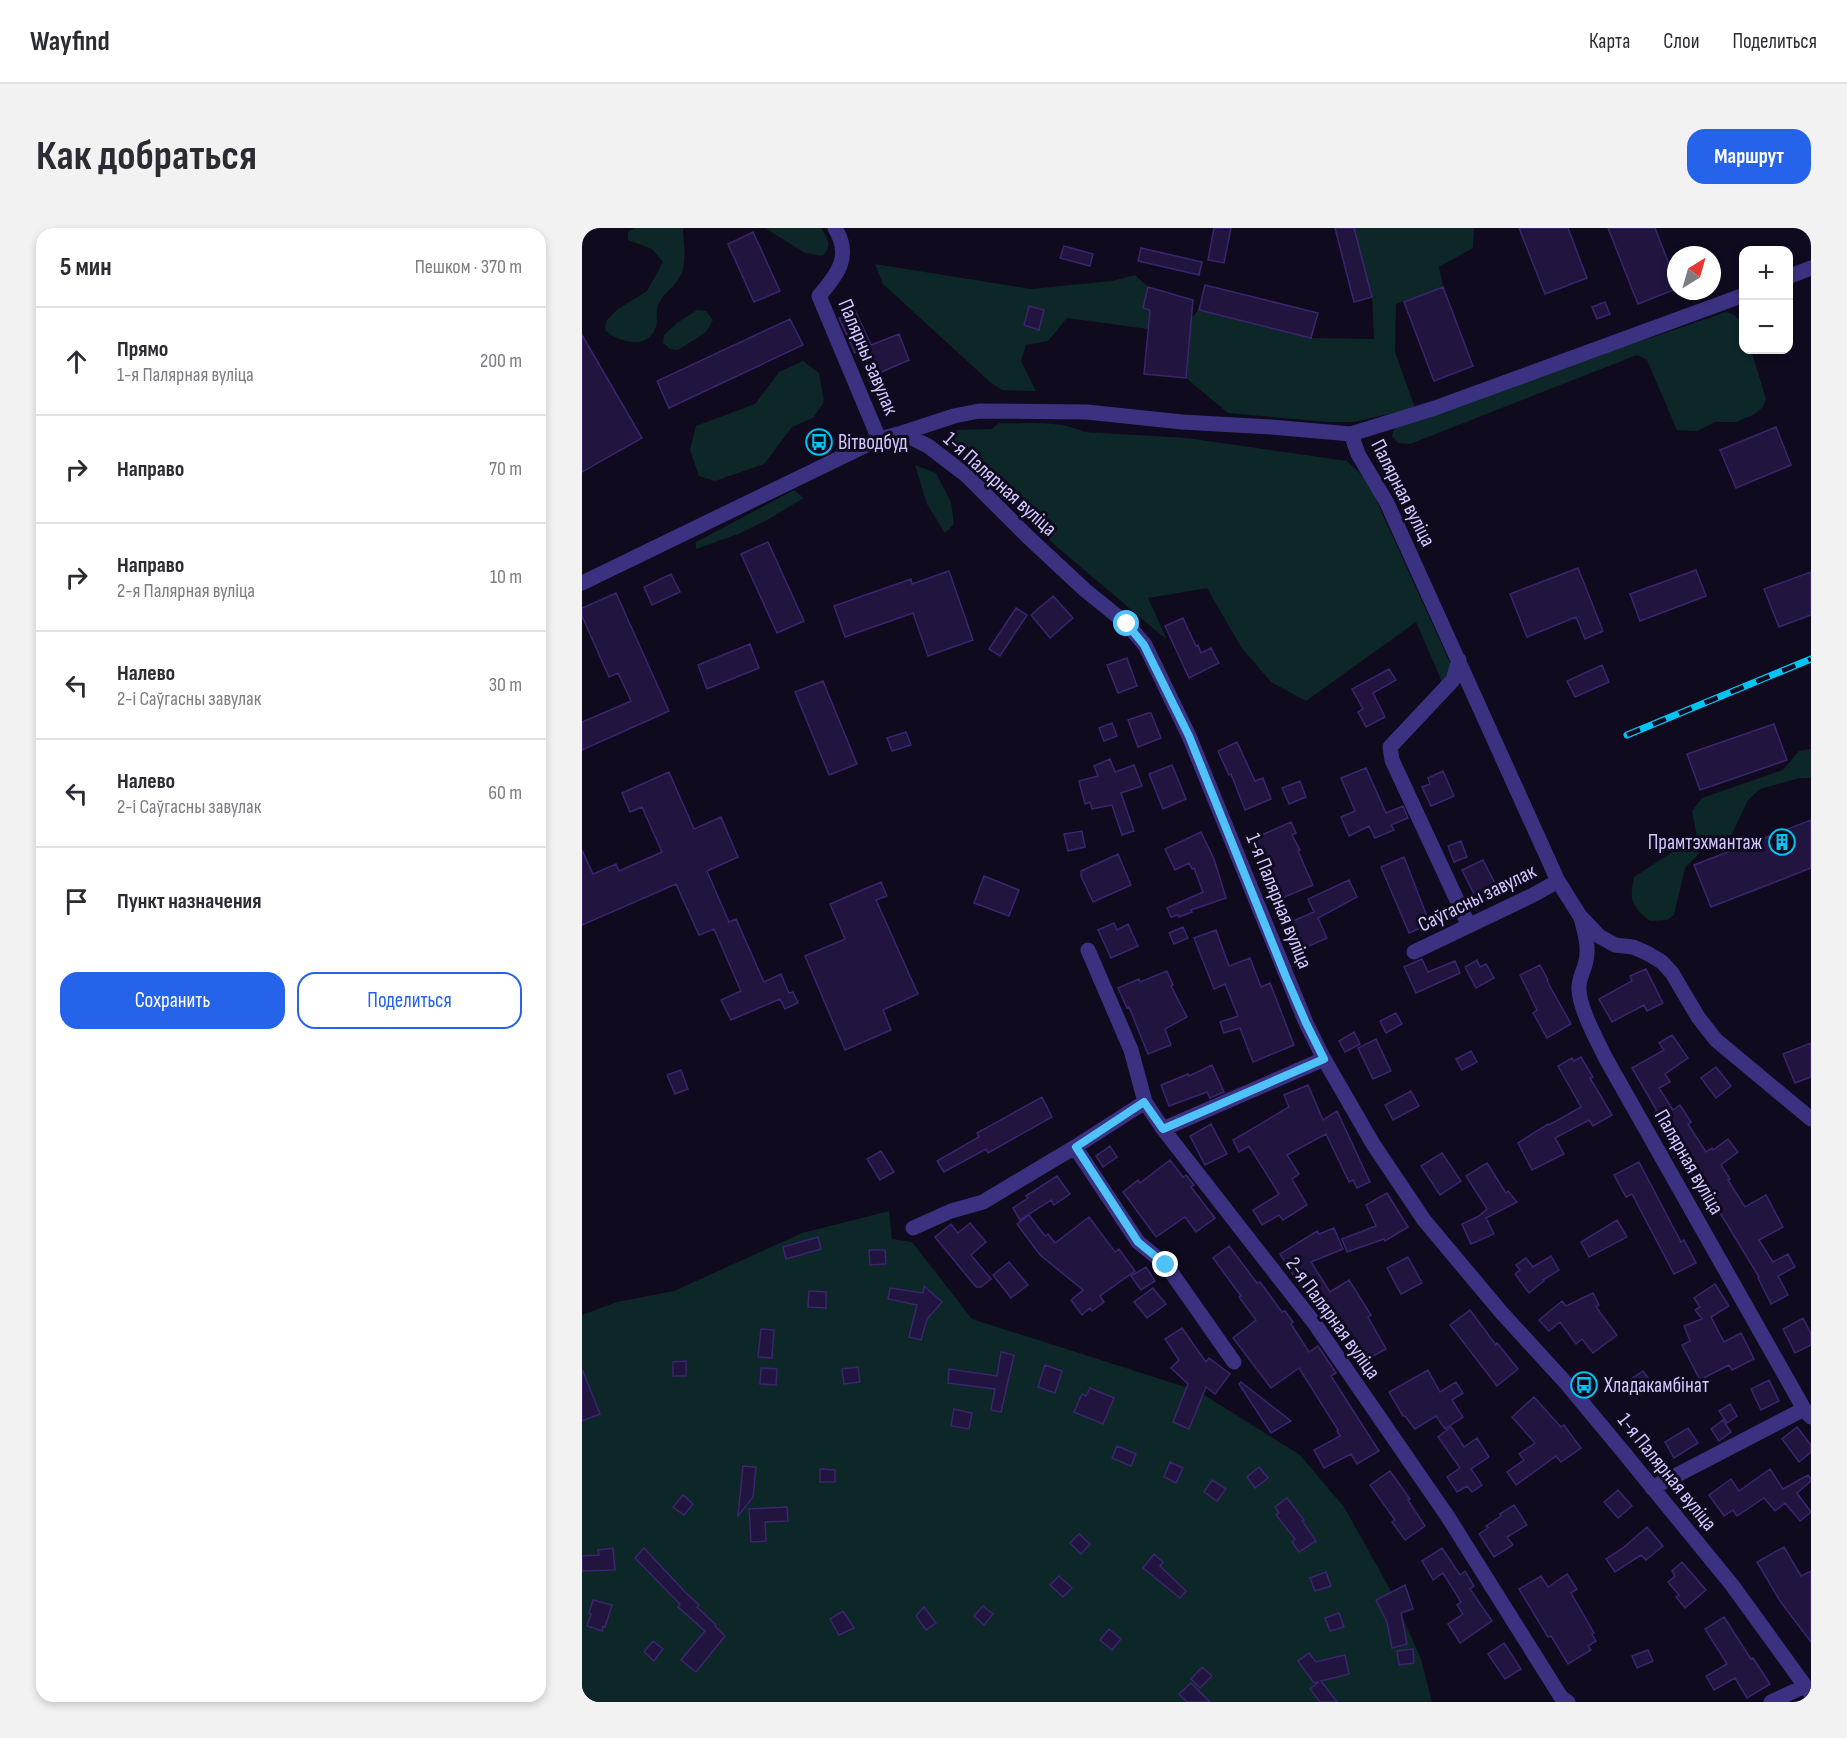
<!DOCTYPE html>
<html lang="ru">
<meta charset="utf-8">
<style>
:root{--surface:#fff;--page:#f2f2f3;--text:#2b2b33;--muted:#7c7c81;--line:#e1e1e2;--accent:#2563eb}
body{margin:0;font-family:"Sofia Sans Condensed",sans-serif;background:var(--page);color:var(--text)}
.controls{position:absolute;right:18px;top:18px;display:grid;overflow:hidden;border-radius:12px;box-shadow:0 3px 9px #0003}
.controls button{width:54px;height:54px;display:grid;place-items:center;padding:0;border:0;border-bottom:2px solid var(--line);background:var(--surface);color:var(--text);font:30px sans-serif}
.compass{position:absolute;left:1085px;top:18px;width:54px;height:54px;border-radius:50%;background:var(--surface);box-shadow:0 3px 9px #0003;rotate:37deg}
.stop{position:absolute;width:18px;height:18px;margin:-14px;border:4px solid #4fc3f7;border-radius:50%;background:#fff}
.stop.end{background:#4fc3f7;border-color:#fff;box-shadow:0 2px 6px #0008}
.list{margin:0;padding:0;list-style:none}
h2{display:flex;justify-content:space-between;align-items:center;height:78px;margin:0;padding:0 24px;font-size:26px}
h2 small{font-size:20px;font-weight:400;color:var(--muted)}
.list li{display:grid;grid-template-columns:39px 1fr auto;gap:18px;align-items:center;box-sizing:border-box;height:108px;padding:0 24px;border-top:2px solid var(--line)}
.list b{display:block;font-size:22px;white-space:nowrap}
.list p{margin:0;font-size:20px;white-space:nowrap;color:var(--muted)}
.list em{font-size:20px;font-style:normal;color:var(--muted)}
.actions{display:flex;gap:12px;padding:18px 24px}
.actions a{flex:1;padding:14px 0;border:2px solid var(--accent);border-radius:18px;text-align:center;font-size:21px;color:var(--accent)}
.actions .main{background:var(--accent);color:#fff}
.icon{flex:none;width:33px;height:33px;fill:none;stroke:currentColor;stroke-width:2;stroke-linecap:round;stroke-linejoin:round}
.map{position:relative;flex:none;width:1229px;height:1474px;overflow:hidden;border-radius:18px}
header{display:flex;align-items:center;gap:36px;box-sizing:border-box;height:84px;padding:0 30px;background:var(--surface);border-bottom:2px solid var(--line)}
header strong{font-size:28px}
nav{display:flex;gap:33px;margin-inline-start:auto;font-size:21px}
.intro{display:flex;align-items:center;justify-content:space-between;box-sizing:border-box;height:144px;padding:0 36px}
h1{margin:0;font-size:42px}
.button{padding:15px 27px;border-radius:18px;background:var(--accent);color:#fff;font-size:21px;font-weight:700}
main{display:flex;gap:36px;padding:0 36px}
aside{flex:1;background:var(--surface);border-radius:18px;box-shadow:0 3px 9px #0003}
.map>svg:first-child{display:block}
.green{fill:#0d2728}
.building{fill:#211540;stroke:#3a256e;stroke-width:1.5}
.lines{fill:none;stroke-linecap:round;stroke-linejoin:round}
.minor{stroke:#3b3181;stroke-width:15}
.rail-casing{stroke:#00c5f2;stroke-width:7}
.rail{stroke:#0f0a1e;stroke-width:4.5;stroke-dasharray:14;stroke-linecap:butt}
.route{stroke:#4fc3f7;stroke-width:8}
.labels{text-anchor:middle;dominant-baseline:central;stroke-width:6;stroke-linejoin:round;paint-order:stroke}
.street-label{font-size:21px;fill:#d2c7ff;stroke:#0f0a1e}
.poi-label{font-size:21px;fill:#d2c7ff;stroke:#0f0a1e;text-anchor:start}
</style>
<header>
<strong>Wayfind</strong>
<nav><a>Карта</a><a>Слои</a><a>Поделиться</a></nav>
</header>
<div class="intro"><h1>Как добраться</h1><a class="button">Маршрут</a></div>
<main>
<aside>
<h2>5 мин<small>Пешком · 370 m</small></h2>
<ul class="list">
<li><svg class="icon" aria-label="ahead" viewBox="0 0 24 24"><path d="M12 20V5M6 11l6-6 6 6"/></svg><div><b>Прямо</b><p>1-я Палярная вуліца</p></div><em>200 m</em></li>
<li><svg class="icon" aria-label="right" viewBox="0 0 24 24"><path d="M7 20v-9h11M14 6l5 5-5 5"/></svg><div><b>Направо</b></div><em>70 m</em></li>
<li><svg class="icon" aria-label="right" viewBox="0 0 24 24"><path d="M7 20v-9h11M14 6l5 5-5 5"/></svg><div><b>Направо</b><p>2-я Палярная вуліца</p></div><em>10 m</em></li>
<li><svg class="icon" aria-label="left" viewBox="0 0 24 24"><path d="M17 20v-9H6M10 6l-5 5 5 5"/></svg><div><b>Налево</b><p>2-і Саўгасны завулак</p></div><em>30 m</em></li>
<li><svg class="icon" aria-label="left" viewBox="0 0 24 24"><path d="M17 20v-9H6M10 6l-5 5 5 5"/></svg><div><b>Налево</b><p>2-і Саўгасны завулак</p></div><em>60 m</em></li>
<li><svg class="icon" aria-label="arrive" viewBox="0 0 24 24"><path d="M6 21V4h12l-3 4 3 4H6"/></svg><div><b>Пункт назначения</b></div></li>
</ul>
<div class="actions"><a class="main">Сохранить</a><a>Поделиться</a></div>
</aside>
<div class="map">
<svg width="1229" height="1474" viewBox="0 0 1229 1474">
<rect width="100%" height="100%" fill="#0f0a1e"/>
<!-- green -->
<path class="green" d="M53 0H102L101 3C102 19 106 39 95 53 90 60 81 67 77 75 73 82 76 91 74 99 67 122 36 115 23 102L24 93 36 81 65 63 81 34 70 21 46 12V4Z
M183 0H239C246 11 251 18 240 28L223 25Z
M772 0H892V3L891 20 857 39 861 59 814 76 813 124 833 180 772 194H744L646 185 604 150 566 101 485 90 466 113 444 117 439 133 454 163 420 162 408 154 301 56 293 36 448 61 530 53 553 47 566 59 561 80 606 93 617 82 729 110 792 111 790 69Z
M115 82 124 83 131 92 124 104 96 122 88 121 81 115 82 107 95 95Z
M1144 84 1152 87 1161 95 1162 122H1169L1184 171 1181 179 1171 187 1154 194H1133L1115 203 1095 202 1065 132 1055 127 828 216 816 215 810 208 813 199 1048 113 1063 112Z
M221 133 237 145 242 174 231 190 210 199 182 236 133 253 117 248 108 222 114 198 173 176 197 144Z
M417 195C446 196 476 192 503 204L605 210 765 233 777 244 790 263 869 437 862 458 834 394 724 473 689 454 659 419 625 360 566 370 585 412 474 318 372 220 369 208 374 202 410 201Z
M333 237 354 245 369 274 372 296 363 305 345 276Z
M212 262 222 270 185 292 156 306 114 321V314Z
M1229 521V550H1218L1178 561 1166 572 1149 608 1120 622 1103 640 1092 687 1085 692 1068 693C1049 678 1047 672 1052 649L1115 608 1110 583 1120 570 1201 542 1217 523Z
M307 983 310 1011 330 1014 390 1091 616 1163 718 1227 762 1279 808 1361 839 1431 850 1474H0V1087L35 1074 92 1063 220 1005Z"/>
<!-- building -->
<path class="building" d="M632 0H649L642 35 626 32Z
M753 0H772L790 69 772 74Z
M937 0H986L1005 50 963 66Z
M1026 0H1073L1094 54V61L1056 76Z
M171 4 198 63 172 74 146 16Z
M482 18 511 26 508 38 478 30Z
M559 20 620 34 617 47 556 33Z
M623 57 736 85 729 110 617 82Z
M566 59 611 72 604 150 562 146 568 82 561 80Z
M861 59 891 138 852 153 822 74Z
M1023 74 1028 86 1015 91 1010 79Z
M447 78 462 82 457 102 442 97Z
M273 82 289 117 317 106 327 132 293 147 282 121 273 125 257 90Z
M208 91 221 117 87 180 75 153Z
M0 107 60 210 0 244Z
M1194 199 1209 237 1154 260 1138 222Z
M186 314 222 393 195 405 159 326Z
M996 340 1021 403 1003 411 994 389 945 409 928 366Z
M1114 342 1124 368 1058 393 1048 366Z
M367 343 391 412 346 428 331 385 263 409 252 378 329 351 330 356Z
M1229 344V387L1197 399 1182 361Z
M89 346 98 364 70 377 62 359Z
M34 365 87 483 0 522V494L49 473 36 445 27 449 0 388V380Z
M471 368 491 390 468 410 449 387Z
M434 380 445 387 418 428 407 421Z
M601 390 614 418 616 417 619 425 629 420 637 435 607 450 583 398Z
M168 416 177 440 125 461 116 437Z
M545 430 555 458 536 465 525 437Z
M1020 437 1027 454 993 469 985 453Z
M807 441 814 452 791 465 803 489 784 499 776 484 781 481 770 461Z
M241 453 275 536 247 547 213 464Z
M566 485H569L579 510 556 519 546 492Z
M530 495 535 508 522 513 517 500Z
M1192 496 1205 532 1118 562 1105 526Z
M324 504 329 517 310 523 305 510Z
M655 514 673 553 681 550 689 571 663 582 649 546 647 547 636 523Z
M528 531 533 544 552 537 560 558 539 565 552 603 540 607 530 577 510 581 508 574 503 576 497 553 516 548 512 538Z
M590 537 604 571 581 581 567 546Z
M784 540 804 585 821 578 826 590 809 597 812 602 793 610 787 598 767 608 759 589 773 583 759 550Z
M861 543 872 568 849 578 840 559 848 556 846 550Z
M87 544 112 601 139 589 156 629 125 643 147 694 154 691 182 754 199 746 207 765 211 764 216 775 203 781 198 771 149 792 139 772 159 763 132 701 117 707 94 656 0 697V622L11 646 34 636 37 643 80 624 60 579 48 584 40 565Z
M718 553 724 569 707 576 700 560Z
M1229 592V640L1129 679 1112 637Z
M709 594 714 605 710 607 718 622 716 623 731 657 700 670 685 631 682 632 673 610Z
M500 603 503 619 486 623 482 606Z
M619 604 632 631 644 670 609 682 610 684 597 689 596 687 589 689 585 680 621 664 612 640 610 641 607 635 593 642 583 621Z
M879 613 885 629 872 634 866 618Z
M536 626 549 657 511 674 499 648V643Z
M822 629 848 696 827 705 799 639Z
M901 632 916 661 895 672 880 642Z
M402 648 437 662 427 688 392 675Z
M767 652 775 669 736 690 745 710 722 720 711 693 732 684 726 671Z
M299 654 305 668 294 672 336 766 301 782 309 802 263 822 223 728 263 711 248 676Z
M532 695 535 702 546 696 556 718 529 730 516 702Z
M601 699 606 710 592 716 587 705Z
M634 702 647 738 668 730 679 759 688 755 712 817 671 834 658 800 642 805 638 794 656 788 643 756 632 761 612 710Z
M840 731 846 744 873 733 878 745 834 765 822 739Z
M895 732 898 739 904 736 912 750 894 760 883 739Z
M958 737 966 752 965 753 989 796 965 810 951 785 955 782 938 747Z
M1064 741 1081 775 1065 783 1062 777 1030 794 1017 771 1050 753 1048 748Z
M585 743 591 757 589 758 605 789 583 801 589 817 566 826 547 779 545 780 536 760 557 751 558 754Z
M814 785 820 796 804 805 798 793Z
M772 804 778 816 763 824 757 813Z
M1090 807 1106 830 1083 846 1088 854 1077 860 1091 882 1098 877 1109 894 1106 896 1124 924 1130 920 1131 922 1146 911 1156 924 1139 937 1148 951 1146 952 1163 979 1184 967 1201 999 1177 1012 1191 1034 1206 1026 1213 1039 1196 1048 1206 1067 1189 1076 1176 1050 1177 1049 1132 975 1134 973 1104 922 1094 928 1087 915 1089 913 1071 886 1075 883 1050 840 1082 822 1077 815Z
M794 811 809 843 791 851 776 820Z
M1229 815V849L1213 855 1201 826Z
M889 823 895 834 880 842 874 831Z
M999 829 1011 849 1008 850 1030 887 1011 898 1007 892 973 910 982 926 950 942 936 915 966 896 967 897 999 879 976 838 990 830 992 833Z
M630 837 642 864 628 870 625 864 587 878 579 857 606 846 607 848Z
M1134 839 1149 858 1134 870 1119 850Z
M99 842 106 861 93 866 85 847Z
M726 857 741 892 755 883 788 954 775 960 771 952 767 954 744 906 705 927 717 946 710 951 725 977 701 992 697 987 680 997 671 982 697 966 667 918 657 924 651 912 707 879 702 867Z
M829 863 837 878 811 892 803 877Z
M460 869 470 889 406 925 404 921 362 944 355 933 397 909 395 905Z
M629 896 645 926 623 937 608 908Z
M528 918 535 929 521 939 514 928Z
M299 923 312 944 298 952 285 931Z
M860 925 879 953 858 967 839 938Z
M588 932 601 949 604 947 612 957 609 959 633 990 614 1004 603 989 574 1009 541 964 556 952 558 955Z
M1057 934 1099 1014 1102 1012 1114 1035 1092 1046 1050 966 1044 969 1032 947Z
M905 935 924 965 926 963 935 974 904 990 912 1006 889 1016 880 996 897 988 905 981 884 948Z
M475 948 488 966 472 977 469 972 438 992 431 980 446 970 444 968Z
M805 965 826 999 803 1013 802 1011 765 1024 760 1011 794 998 784 977Z
M447 987 463 1008 466 1006 473 1015 507 989 533 1024 537 1021 553 1043 518 1068 522 1074 510 1083 508 1080 500 1087 489 1072 501 1062 458 1027 435 996Z
M1035 992 1045 1009 1007 1029 999 1014Z
M388 995 404 1014 389 1027 409 1051 399 1059H394L353 1009 369 996 376 1005Z
M752 1000 761 1021 729 1034 748 1064 767 1052 789 1087 786 1089 804 1121 782 1133 765 1103 756 1108 731 1066 725 1069 698 1026 735 1003 737 1006Z
M236 1009 239 1021 204 1031 201 1019Z
M647 1018 675 1055 678 1054 700 1084 703 1083 711 1094 709 1096 727 1124 736 1118 754 1145 749 1148 797 1223 775 1236 769 1226 742 1240 732 1222 758 1208 755 1203 756 1202 717 1140 689 1160 651 1110 674 1092 657 1069 659 1068 631 1030Z
M287 1022H303L304 1036 288 1037Z
M969 1028 977 1042 961 1052 962 1053 947 1065 933 1046 938 1042 934 1037 944 1030 951 1039Z
M826 1029 840 1055 819 1066 805 1040Z
M427 1034 446 1057 429 1070 411 1047Z
M564 1039 573 1053 559 1062 549 1048Z
M1133 1056 1147 1078 1129 1089 1142 1114 1159 1105 1172 1131 1150 1142 1147 1137 1118 1152 1100 1117 1108 1113 1102 1098 1120 1091 1113 1082 1118 1079 1112 1070Z
M342 1058 360 1074 345 1091 339 1112 327 1109 335 1077 306 1071 308 1060 341 1065Z
M571 1060 584 1076 565 1090 552 1074Z
M227 1063 244 1064V1080L226 1079Z
M1011 1065 1017 1077 1014 1079 1035 1107 1011 1125 1000 1111 994 1116 978 1094 967 1103 957 1092 980 1073 984 1078Z
M888 1082 914 1117 915 1115 936 1141 915 1158 868 1097Z
M1221 1090 1229 1106V1117L1213 1125 1201 1101Z
M600 1100 624 1134 627 1130 648 1146 633 1166 624 1159 607 1201 591 1194 606 1156 589 1140 597 1132 583 1111Z
M179 1101 192 1102 190 1130 176 1129Z
M419 1124 432 1127 419 1184 409 1182 413 1161 366 1155 367 1141 415 1148Z
M104 1133V1148H91V1134Z
M463 1137 480 1143 473 1165 456 1159Z
M276 1139 278 1154 262 1156 260 1141Z
M179 1140 195 1141 194 1157 178 1156Z
M0 1141 18 1186 0 1193Z
M846 1142 858 1164 874 1154 881 1165 870 1172 881 1189 863 1201 854 1188 833 1201 823 1188H821L807 1164Z
M1061 1143 1072 1158 1054 1170 1043 1155Z
M1187 1152 1197 1173 1179 1182 1169 1161Z
M659 1154 709 1193 689 1205 657 1156Z
M508 1160 532 1170 521 1196 492 1184 500 1166 504 1168Z
M952 1169 979 1199 982 1197 999 1220 979 1234 974 1228 934 1257 925 1244 942 1232 937 1226 953 1215 930 1189Z
M1148 1176 1155 1188 1145 1195 1137 1183Z
M372 1181 390 1185 387 1201 369 1198Z
M1141 1192 1149 1204 1137 1213 1129 1201Z
M869 1199 882 1219 895 1210 907 1229 889 1241 900 1257 890 1264 885 1258 875 1264 865 1249 878 1240 856 1209Z
M1215 1199 1229 1217V1224L1217 1234 1200 1211Z
M1106 1200 1116 1215 1092 1230 1083 1214Z
M535 1218 554 1226 549 1238 530 1230Z
M588 1234 601 1240 594 1255 582 1249Z
M161 1238 174 1239 171 1269 156 1288Z
M677 1239 686 1250 673 1260 665 1249Z
M238 1241 253 1242V1254H238Z
M1188 1241 1201 1261 1226 1247 1229 1251V1253L1215 1265 1229 1284 1218 1293 1203 1275 1193 1283 1182 1270 1155 1288 1151 1282 1142 1288 1127 1267 1149 1251 1157 1263Z
M808 1243 828 1271 826 1272 843 1298 823 1312 810 1294 813 1292 788 1257Z
M630 1252 644 1261 635 1273 622 1264Z
M1036 1262 1050 1278 1036 1290 1022 1274Z
M101 1267 111 1276 102 1287 91 1279Z
M705 1270 722 1292 720 1293 734 1313 717 1324 710 1314 713 1311 694 1287 697 1285 693 1279Z
M932 1277 945 1297 925 1309 931 1317 912 1329 897 1306 906 1300 904 1298 919 1288 918 1286Z
M205 1279 206 1293 183 1294 184 1313 169 1314 167 1281Z
M1065 1299 1081 1318 1064 1332 1059 1327 1033 1344 1024 1331 1041 1320Z
M497 1306 508 1316 499 1326 488 1315Z
M1202 1319 1219 1348 1229 1343V1414L1198 1373 1175 1334Z
M31 1320 33 1342 0 1343V1328L17 1327 16 1322Z
M62 1320 103 1364 117 1377 115 1379 134 1397 133 1398 143 1408 114 1444 99 1432 123 1403 96 1379 98 1376 53 1330Z
M860 1320 878 1347 883 1343 892 1358 888 1361 910 1393 878 1415 866 1396 881 1386 875 1377 879 1374 861 1345 851 1352 840 1333Z
M572 1326 581 1334 578 1338 604 1363 598 1370 561 1340Z
M1100 1334 1124 1362 1103 1380 1094 1369 1097 1367 1086 1354 1093 1348 1090 1343Z
M744 1344 749 1358 733 1363 728 1350Z
M985 1346 995 1361 989 1365 1012 1405 1010 1406 1014 1413 1006 1418 1009 1422 986 1436 969 1408 966 1409 937 1361 959 1348 966 1359Z
M477 1348 490 1360 481 1369 468 1357Z
M823 1357 831 1381 819 1385 825 1416 810 1420 805 1394 794 1372Z
M11 1372 30 1377 23 1399 21 1398 20 1403 5 1398 9 1386 7 1385Z
M401 1378 411 1386 402 1397 392 1388Z
M342 1379 354 1395 344 1402 334 1388Z
M261 1383 272 1400 257 1407 248 1391Z
M757 1385 762 1399 748 1403 743 1390Z
M1142 1389 1169 1431 1171 1430 1188 1456 1165 1470 1153 1450 1132 1462 1124 1448 1145 1436 1123 1401Z
M527 1401 539 1411 530 1422 518 1412Z
M71 1413 81 1421 72 1433 62 1424Z
M922 1415 939 1441 923 1451 906 1426Z
M831 1421 832 1435 817 1437 815 1423Z
M1066 1422 1071 1433 1055 1440 1050 1428Z
M727 1425 734 1434 763 1427 767 1446 739 1453 755 1474H738L728 1461 737 1454 732 1455 716 1433Z
M620 1439 630 1448 618 1460 609 1451Z
M609 1455 628 1474H605L597 1466Z"/>
<g class="lines">
<!-- minor -->
<path class="minor" d="M253 0C270 28 256 46 237 68L297 211
M1206 49 1229 40
M320 205 372 188 397 183 505 184 600 194 689 199 769 206 853 180 1162 67
M769 206 776 226 805 275 976 653 998 688 1017 708 1033 717 1051 719 1065 725 1080 734 1090 745 1116 789 1134 812 1229 891
M0 355 297 211 320 205 346 218 384 247 445 308 503 362 545 396 563 417 607 508 724 795 742 831 791 916 842 992 919 1084 984 1155 1038 1220 1150 1357 1229 1466
M877 432 871 452 808 519 810 532 887 698
M999 690C1003 705 1008 721 1003 737 1001 744 997 751 997 759 996 778 1015 812 1023 829L1222 1181 1229 1189
M506 722 549 822 563 874 581 901 733 1096 866 1289 979 1469 986 1474
M832 724 951 667 976 653
M581 901 742 831
M493 919 556 1014 584 1037 652 1134
M331 1000 369 983 401 974 493 919 563 874
M1070 1260 1222 1181
M1189 1474 1223 1458"/>
<!-- rail casing -->
<g class="rail-casing">
<path id="rail" d="M1045 507 1229 431"/>
</g>
<!-- rail -->
<use href="#rail" class="rail"/>
</g>
<g class="lines">
<!-- route -->
<path class="route" d="M545 396 562 417 607 508 704 749 724 795 742 831 581 901 562 874 494 919 556 1014 584 1037"/>
</g>
<!-- icons -->
<defs>
<g id="bus-ring" transform="scale(1.35)"><circle r="9.5" fill="#0f0a1e" stroke="#00c5f2" stroke-width="1.5"/><path d="M-5-6H5V4H4V6H2V4H-2V6H-4V4H-5ZM-3.5-4V0h7V-4ZM-3.5 1.2v1.5H-2V1.2ZM2 1.2v1.5H3.5V1.2Z" fill="#00c5f2"/></g>
<g id="building-ring" transform="scale(1.35)"><circle r="9.5" fill="#0f0a1e" stroke="#00c5f2" stroke-width="1.5"/><path d="M-4-6H4V6H1V3H-1V6H-4ZM-2.5-4.3h1.7v1.8h-1.7ZM.8-4.3h1.7v1.8H.8ZM-2.5-1h1.7V.8h-1.7ZM.8-1h1.7V.8H.8Z" fill="#00c5f2"/></g>
</defs>
<g fill-rule="evenodd">
<use href="#bus-ring" x="237" y="214"/>
<use href="#building-ring" x="1200" y="614"/>
<use href="#bus-ring" x="1002" y="1157"/>
</g>
<g class="labels">
<!-- street labels -->
<g class="street-label">
<text transform="translate(286 129) rotate(67)">Палярны завулак</text>
<text transform="translate(418 256) rotate(42)">1-я Палярная вуліца</text>
<text transform="translate(821 265) rotate(63)">Палярная вуліца</text>
<text transform="translate(895 670) rotate(-26)">Саўгасны завулак</text>
<text transform="translate(697 673) rotate(68)">1-я Палярная вуліца</text>
<text transform="translate(1107 934) rotate(60)">Палярная вуліца</text>
<text transform="translate(751 1090) rotate(54)">2-я Палярная вуліца</text>
<text transform="translate(1085 1244) rotate(51)">1-я Палярная вуліца</text>
</g>
<!-- poi labels -->
<g class="poi-label">
<text x="256" y="214">Вітводбуд</text>
<text x="1180" y="614" text-anchor="end">Прамтэхмантаж</text>
<text x="1022" y="1157">Хладакамбінат</text>
</g>
</g>
</svg>
<div class="controls">
<button>+</button>
<button>−</button>
</div>
<svg class="compass" viewBox="-18 -18 36 36"><path d="M0-13l5 13h-10z" fill="#e53935"/><path d="M0 13l5-13h-10z" fill="#7c7c81"/></svg>
<div class="stop" style="left:545px;top:396px"></div>
<div class="stop end" style="left:584px;top:1037px"></div>
</div>
</main>
